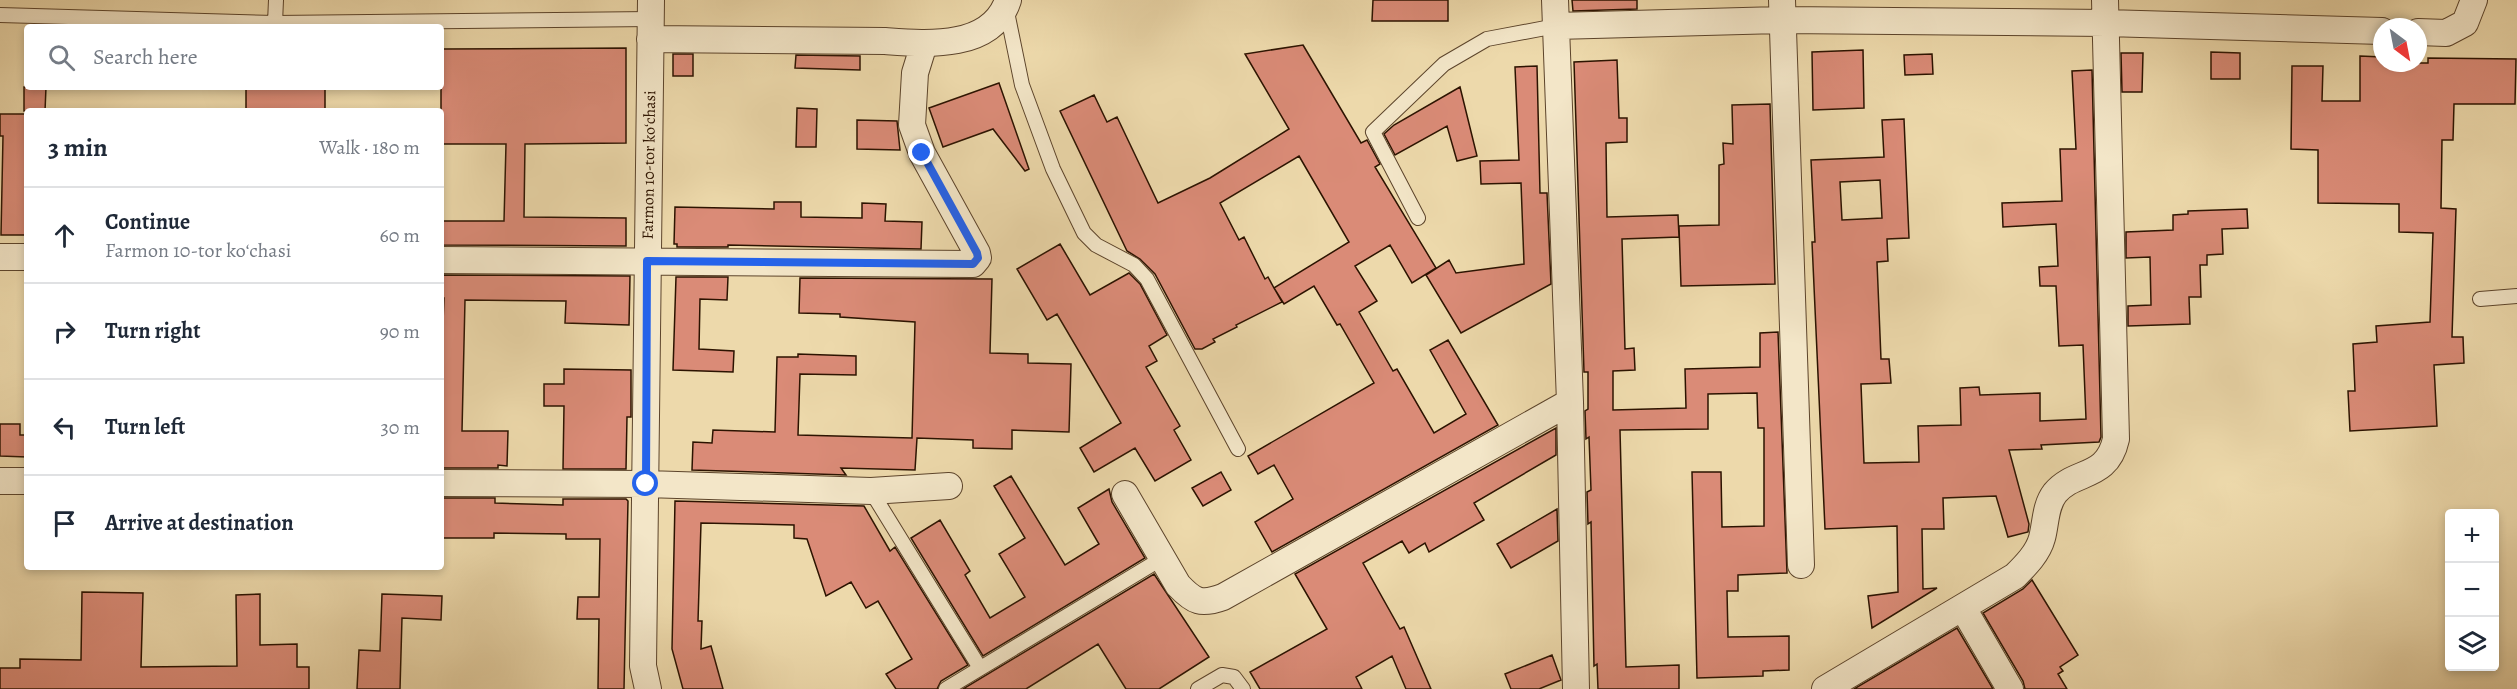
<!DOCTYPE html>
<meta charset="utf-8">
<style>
:root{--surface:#fff;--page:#f6f6f7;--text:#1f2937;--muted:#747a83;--line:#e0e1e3}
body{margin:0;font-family:Alegreya,serif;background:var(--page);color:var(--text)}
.controls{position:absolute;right:18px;bottom:18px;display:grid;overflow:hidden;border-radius:6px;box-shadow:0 3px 9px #0003}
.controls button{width:54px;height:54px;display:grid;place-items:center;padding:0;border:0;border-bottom:2px solid var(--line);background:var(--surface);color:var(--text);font:30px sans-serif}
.compass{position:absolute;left:2373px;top:18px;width:54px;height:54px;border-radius:50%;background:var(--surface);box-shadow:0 3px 9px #0003;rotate:148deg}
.stop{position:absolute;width:18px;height:18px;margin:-14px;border:4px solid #2563eb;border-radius:50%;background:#fff}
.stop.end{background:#2563eb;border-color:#fff;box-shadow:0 2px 6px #0008}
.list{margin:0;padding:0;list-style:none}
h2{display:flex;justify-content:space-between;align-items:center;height:78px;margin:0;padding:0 24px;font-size:26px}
h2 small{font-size:20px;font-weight:400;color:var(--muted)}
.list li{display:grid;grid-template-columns:39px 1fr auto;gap:18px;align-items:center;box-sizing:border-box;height:96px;padding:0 24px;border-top:2px solid var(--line)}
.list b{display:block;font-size:22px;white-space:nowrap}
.list p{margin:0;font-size:20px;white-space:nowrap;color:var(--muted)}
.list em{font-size:20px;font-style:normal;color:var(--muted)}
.icon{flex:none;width:33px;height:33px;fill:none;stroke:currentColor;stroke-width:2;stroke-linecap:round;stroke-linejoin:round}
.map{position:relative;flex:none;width:2517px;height:689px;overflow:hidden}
.search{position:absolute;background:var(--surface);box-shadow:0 3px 9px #0003;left:24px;top:24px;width:420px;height:66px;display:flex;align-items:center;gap:15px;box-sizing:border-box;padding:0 21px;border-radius:6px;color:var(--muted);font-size:22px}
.panel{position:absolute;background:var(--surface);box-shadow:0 3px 9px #0003;left:24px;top:108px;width:420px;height:462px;border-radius:6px}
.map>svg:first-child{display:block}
.building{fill:#da8b77;stroke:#2c1300;stroke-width:1.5;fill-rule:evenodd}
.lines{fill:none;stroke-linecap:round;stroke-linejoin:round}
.lane-casing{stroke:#5c442b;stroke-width:16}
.street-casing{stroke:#5c442b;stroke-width:28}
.lane{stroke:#f3e6c8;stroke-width:14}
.street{stroke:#f3e6c8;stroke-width:26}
.route{stroke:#2563eb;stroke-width:8}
.labels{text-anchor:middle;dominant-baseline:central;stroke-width:4.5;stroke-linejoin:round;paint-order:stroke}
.street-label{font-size:16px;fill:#2c1300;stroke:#f3e6c8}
</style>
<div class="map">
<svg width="2517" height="689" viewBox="0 0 2517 689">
<rect width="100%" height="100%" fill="#edd9ab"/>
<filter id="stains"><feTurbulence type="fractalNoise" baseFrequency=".00333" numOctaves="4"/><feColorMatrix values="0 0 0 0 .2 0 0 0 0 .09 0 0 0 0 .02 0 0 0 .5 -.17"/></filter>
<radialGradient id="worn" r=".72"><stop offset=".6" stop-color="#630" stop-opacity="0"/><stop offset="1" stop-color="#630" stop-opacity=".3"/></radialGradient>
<!-- building -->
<path class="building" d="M1373 0H1448V21H1372Z
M1572 0H1637V9L1573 11Z
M1303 45 1361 143 1367 140 1380 164 1375 167 1436 268 1412 283 1390 245 1355 266 1377 301 1359 312 1393 371 1397 369 1434 433 1466 414 1430 350 1448 340 1498 425 1272 552 1255 522 1293 499 1274 465 1258 474 1248 456 1374 383 1340 324 1337 325 1314 286 1284 304 1274 288 1282 302 1236 325 1237 327 1213 339 1215 342 1202 349H1195L1155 274 1140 259 1127 251 1060 111 1094 95 1107 122 1117 117 1158 203 1210 178 1289 129 1245 54ZM1299 156 1349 242 1274 288 1268 277 1265 279 1244 237 1239 240 1220 203Z
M626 48V143L525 144 524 217 626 218V246L441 245V221H504L506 144H441V49Z
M1863 50 1864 108 1813 110 1812 52Z
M2211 52 2240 53V79H2211Z
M2121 53H2143L2142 92H2122Z
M673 54H693V76H673Z
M1932 54 1933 74 1905 75 1904 55Z
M796 55 860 56V70L795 68Z
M2360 56 2382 57V63H2428V58L2516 59 2515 104H2454L2453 140H2442L2441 208 2456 209 2452 337H2463L2464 363 2434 365 2437 426 2350 431 2348 391H2355L2353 344 2377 342 2376 326 2430 322 2433 233 2399 232V204L2318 203V150L2291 149 2292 66H2323L2322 101H2360Z
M1617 60 1619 118H1627V142L1606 143 1607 217 1678 215 1679 237 1622 239 1625 349 1634 348 1635 370 1613 371V410L1686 408 1685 369 1760 367V333L1778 332 1787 573 1738 575V591H1727L1728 637 1789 636V670L1763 671V676L1697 678 1692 472H1721L1722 527 1764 526V428H1758L1757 393 1708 394V429L1620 430 1626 667 1679 665V689H1598L1597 664 1594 666 1591 522 1588 524 1587 492 1591 490 1589 437 1586 439 1585 411 1588 409V372H1584L1574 62Z
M1537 66 1540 193H1547L1551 284 1461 333 1426 275 1449 260 1456 273 1524 264 1521 183 1481 184 1480 161 1519 160 1515 67Z
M2092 70 2101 437 2099 442 2041 445 2042 449 2009 450 2029 524 2028 532 2008 537 1996 496 1943 498 1944 529H1922L1923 589 1937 588 1872 628 1868 596 1898 592 1897 526 1825 529 1812 242H1815L1811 160 1884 157 1882 120 1904 119 1909 238 1887 239 1888 261 1877 262 1881 359H1889L1891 383 1861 384 1864 463 1919 462 1918 426 1961 425 1960 388 1979 387 1980 395 2040 393V421L2086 419 2083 345 2059 346 2056 286H2040L2039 267 2058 266 2056 224 2003 227 2002 203 2062 201 2060 149H2076L2072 71ZM1880 180 1882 218 1842 220 1840 182Z
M999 83 1029 169 1025 171 993 129 943 147 929 108Z
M24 87H46L45 111H24Z
M246 87H325V111H246Z
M1460 87 1477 156 1457 161 1447 126 1395 155 1384 134 1394 125Z
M1770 104 1775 284 1681 286 1679 226 1719 225V165L1724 164 1723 143 1733 144 1732 105Z
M797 108 817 109 816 147H796Z
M0 114H27L25 210H27V235H1L3 136H0Z
M857 120 897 121 900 150 857 149Z
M774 202H801V217L862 218V203L886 204 885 221 922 222 921 249 728 245V247H677V244H674L675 207 774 209Z
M2247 209 2248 228 2222 229 2223 254 2207 255V265H2200L2201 297H2189L2190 324 2128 326V306L2151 305 2150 257 2126 258V232L2173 230V215L2188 214V211Z
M1060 244 1090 295 1129 273 1140 284 1167 335 1149 346 1157 361 1146 367 1180 426 1174 430 1191 460 1155 481 1135 448 1094 472 1080 448 1121 423 1057 314 1047 320 1017 269Z
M441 275 630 276 629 325 565 323 566 301 465 300 462 431H508L507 466 498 465V468H441V370L444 298H441Z
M676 277H728L727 300 700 299 699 349 734 351 733 372 673 370Z
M800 278 992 279 990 353 1028 354V363L1071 364 1069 432 1012 430V449L973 448V440L917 438 915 470 841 468 846 475 692 470 693 442 712 443 713 430 775 432 777 357H798V354L856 356V375L800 374 798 435 912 438 915 322 840 317V314L799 313Z
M564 369 631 370V417H627L626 469H563L564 406H544V384H564Z
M0 424H20V435H27V457L0 456Z
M1556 428V455L1474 503 1484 520 1429 552 1425 543 1409 553 1402 541 1363 563 1400 629 1404 627 1431 689H1406L1392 656 1356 677 1362 689H1260L1250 672 1327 629 1295 574Z
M1221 472 1231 490 1203 506 1192 488Z
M1011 476 1065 565 1099 544 1078 508 1109 489 1112 502 1145 558 983 656 911 538 940 520 970 571 965 575 990 618 1025 597 999 554 1025 538 994 486Z
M441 498H495V503L563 505V499H626L628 501 624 689H598L599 619H577L578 597H599L600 539H566V534L494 533V538H441Z
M675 501 864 506 890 551 895 547 968 665 941 681 937 689H896L886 674 912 659 878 601 866 608 851 582 826 596 807 539 794 538V525L701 523 698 621H702L701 649 711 646 723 689H683L672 649Z
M1557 509 1558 541 1511 568 1497 544Z
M1154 574 1209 657 1159 689H1126L1098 644 1026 689H963Z
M2032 580 2078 655 2060 667 2063 671 2058 674 2067 689H2025L2023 681 1983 613 2023 589Z
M82 592 143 593 141 667 237 666 236 595 260 594V645L297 644V667H309V689H0V668H20V659L81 660Z
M382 594 442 596 441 620 402 618 400 689H357L359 650 380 651Z
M1957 628 1993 689H1854Z
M1552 655 1561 680 1539 689H1511L1505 674Z"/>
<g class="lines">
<!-- lane casing -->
<g class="lane-casing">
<path id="lane" d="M1006 7 1022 85 1053 169 1084 233 1096 245 1134 265 1147 279 1238 449
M0 15 275 23 651 19
M275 23 276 0
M1418 218 1373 132 1444 64 1487 39 1556 26
M2480 299 2517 296
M871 491 980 668
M946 689 1161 559
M1198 689 1222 675 1234 677 1243 689"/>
</g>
<!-- street casing -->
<g class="street-casing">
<path id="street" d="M1555 0 1570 402 1576 689
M1782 0 1801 565
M1556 26 1783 20 2106 23 2382 31
M2418 32 2446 33 2465 23 2474 0
M650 39 885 41C926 44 992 50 1008 0
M0 257H27
M441 260 973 264 978 258 977 253 922 153 912 125 915 73 924 44
M0 481H27
M441 483 646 484 871 491 949 486
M1125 494 1178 585C1194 602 1201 605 1223 597L1570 402
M1963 608 2010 689
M648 689 643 666 651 0
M1825 689 2015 576C2026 565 2038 553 2042 538 2046 523 2045 506 2055 493 2075 469 2107 480 2116 439L2105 0"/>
</g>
<!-- lane -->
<use href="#lane" class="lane"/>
<!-- street -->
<use href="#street" class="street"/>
</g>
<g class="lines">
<!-- route -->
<path class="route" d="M646 484 647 261 973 264 978 258 977 253 922 153"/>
</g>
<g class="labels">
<!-- street labels -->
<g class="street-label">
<text transform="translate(649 165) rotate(-89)">Farmon 10-tor koʻchasi</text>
</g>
</g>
<rect width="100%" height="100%" filter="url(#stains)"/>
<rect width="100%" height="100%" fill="url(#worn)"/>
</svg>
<div class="controls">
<button>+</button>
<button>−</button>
<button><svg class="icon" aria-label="layers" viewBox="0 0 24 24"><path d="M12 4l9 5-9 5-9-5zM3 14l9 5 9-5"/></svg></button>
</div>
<svg class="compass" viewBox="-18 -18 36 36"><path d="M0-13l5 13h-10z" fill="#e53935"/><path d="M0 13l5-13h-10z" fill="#747a83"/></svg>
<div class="stop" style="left:646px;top:484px"></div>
<div class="stop end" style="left:922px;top:153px"></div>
<div class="search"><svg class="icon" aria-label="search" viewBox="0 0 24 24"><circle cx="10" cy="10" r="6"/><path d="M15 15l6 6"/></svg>Search here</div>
<section class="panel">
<h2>3 min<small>Walk · 180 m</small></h2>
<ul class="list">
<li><svg class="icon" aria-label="ahead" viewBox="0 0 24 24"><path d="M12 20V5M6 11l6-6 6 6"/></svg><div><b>Continue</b><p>Farmon 10-tor koʻchasi</p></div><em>60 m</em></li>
<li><svg class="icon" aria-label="right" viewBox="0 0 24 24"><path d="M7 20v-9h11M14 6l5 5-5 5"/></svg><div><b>Turn right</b></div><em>90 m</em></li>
<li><svg class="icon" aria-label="left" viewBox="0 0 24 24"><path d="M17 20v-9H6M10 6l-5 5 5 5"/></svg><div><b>Turn left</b></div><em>30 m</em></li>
<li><svg class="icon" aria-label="arrive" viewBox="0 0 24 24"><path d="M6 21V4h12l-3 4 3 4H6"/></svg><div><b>Arrive at destination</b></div></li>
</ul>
</section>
</div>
